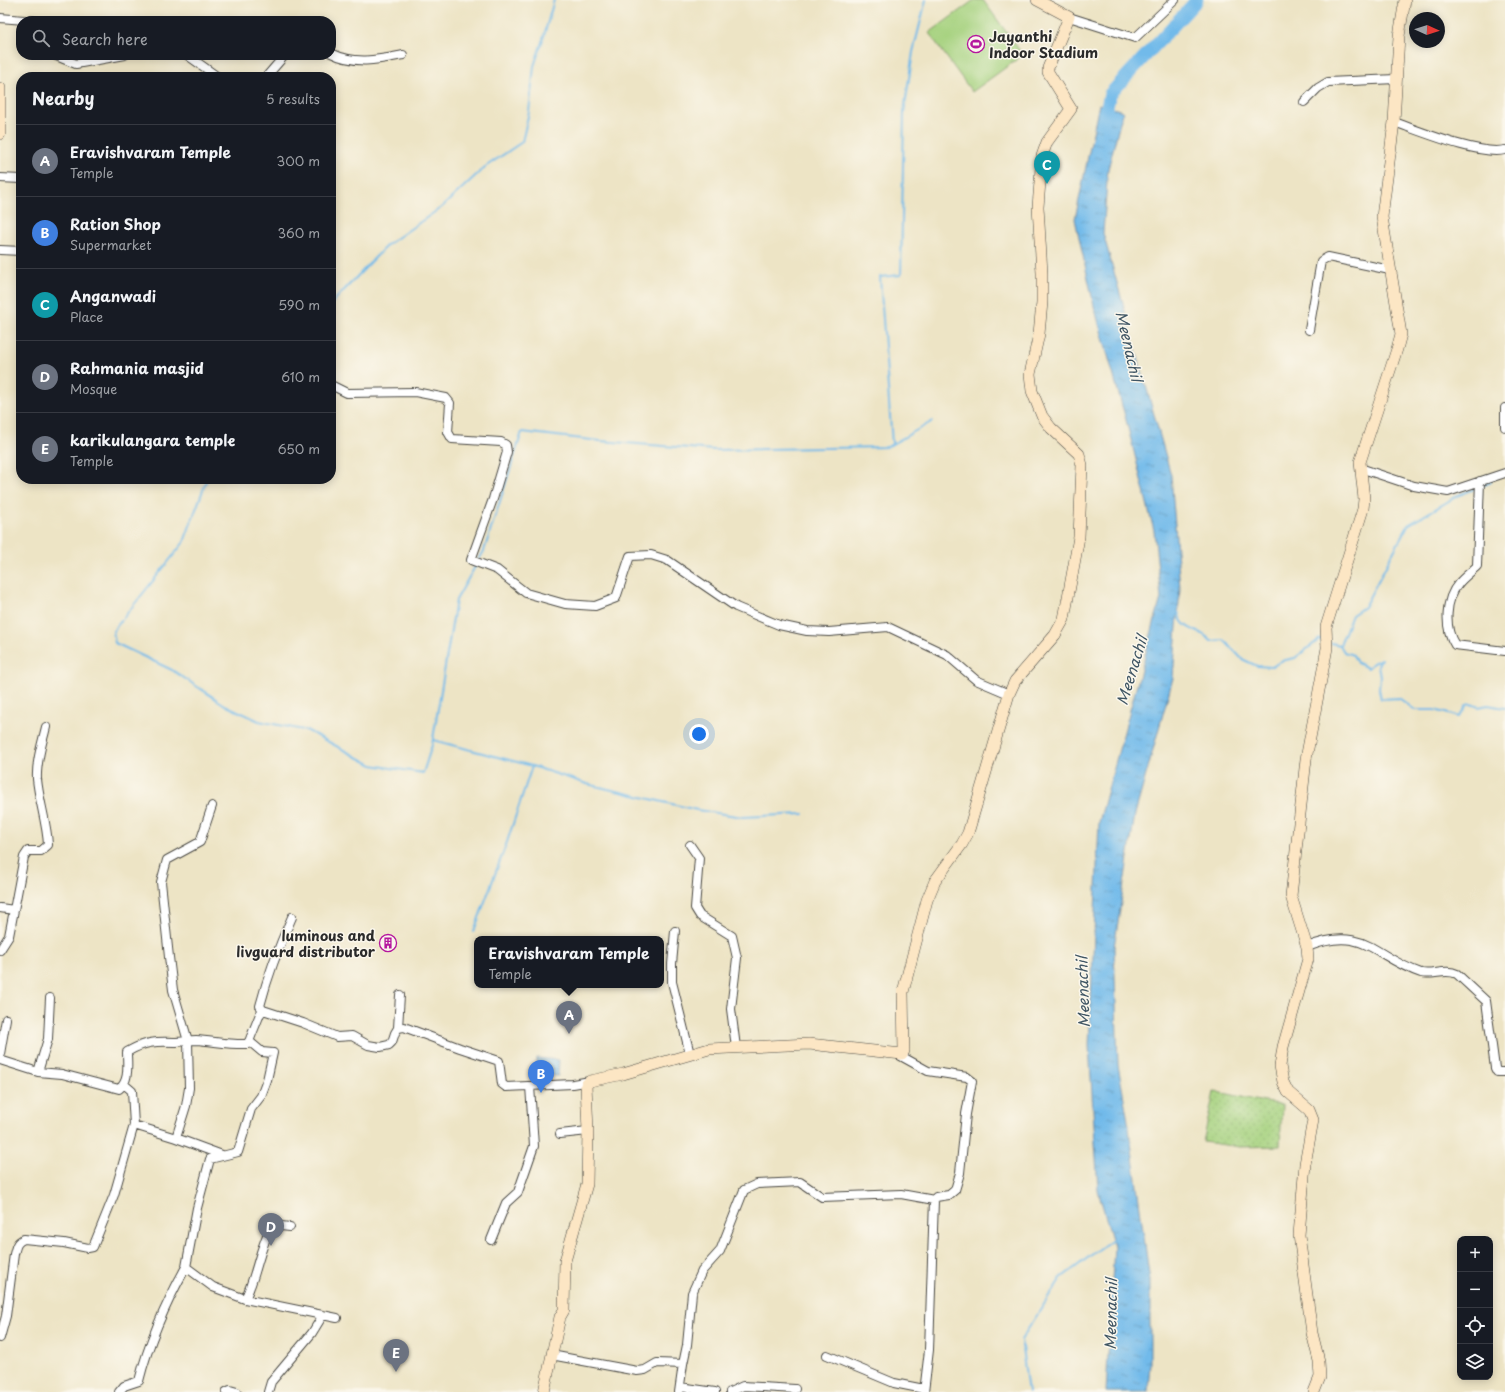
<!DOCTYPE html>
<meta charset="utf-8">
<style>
:root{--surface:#171b24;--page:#20242c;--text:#f1f3f6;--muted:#9ea1a6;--line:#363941;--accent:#7c3aed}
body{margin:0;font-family:"Playpen Sans",sans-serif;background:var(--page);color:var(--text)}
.controls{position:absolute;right:12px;bottom:12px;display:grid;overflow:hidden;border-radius:8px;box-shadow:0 2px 10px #0003}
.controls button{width:36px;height:36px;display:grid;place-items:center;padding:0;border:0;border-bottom:1px solid var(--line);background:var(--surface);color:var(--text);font:20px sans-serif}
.compass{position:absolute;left:1409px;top:12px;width:36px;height:36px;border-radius:50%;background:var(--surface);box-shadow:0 2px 10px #0003;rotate:93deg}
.you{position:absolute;left:699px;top:734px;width:14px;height:14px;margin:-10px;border:3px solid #fff;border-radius:50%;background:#1a73e8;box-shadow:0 0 0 6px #1a73e833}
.badge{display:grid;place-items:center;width:26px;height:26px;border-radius:50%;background:var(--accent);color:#fff;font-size:13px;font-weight:700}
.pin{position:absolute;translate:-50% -33px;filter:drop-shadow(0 1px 2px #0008)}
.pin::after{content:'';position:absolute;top:21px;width:14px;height:12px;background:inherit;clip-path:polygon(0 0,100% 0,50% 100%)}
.popup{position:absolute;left:474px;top:936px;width:190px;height:52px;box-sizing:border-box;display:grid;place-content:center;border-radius:8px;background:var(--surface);filter:drop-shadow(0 1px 3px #0005);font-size:13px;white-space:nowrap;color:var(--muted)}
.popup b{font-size:15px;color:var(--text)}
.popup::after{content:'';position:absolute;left:50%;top:100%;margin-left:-8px;border:8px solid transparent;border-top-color:var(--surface)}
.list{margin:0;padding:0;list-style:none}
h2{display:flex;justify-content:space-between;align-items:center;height:52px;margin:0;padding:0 16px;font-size:17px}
h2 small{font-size:13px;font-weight:400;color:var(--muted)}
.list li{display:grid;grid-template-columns:26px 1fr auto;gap:12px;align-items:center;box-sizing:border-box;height:72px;padding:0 16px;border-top:1px solid var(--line)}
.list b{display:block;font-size:15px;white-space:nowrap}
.list p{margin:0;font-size:13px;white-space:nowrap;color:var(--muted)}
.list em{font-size:13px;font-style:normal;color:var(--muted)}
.icon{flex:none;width:22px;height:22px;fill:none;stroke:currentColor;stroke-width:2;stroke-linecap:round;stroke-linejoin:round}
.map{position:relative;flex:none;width:1505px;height:1392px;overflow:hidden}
.search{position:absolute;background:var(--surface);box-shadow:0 2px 10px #0003;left:16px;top:16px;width:320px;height:44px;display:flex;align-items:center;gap:10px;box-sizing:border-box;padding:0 14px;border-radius:16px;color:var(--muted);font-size:15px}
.panel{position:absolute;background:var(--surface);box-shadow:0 2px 10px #0003;left:16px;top:72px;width:320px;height:412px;border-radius:16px}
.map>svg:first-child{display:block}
.grass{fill:url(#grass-dots);stroke:#687e55}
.garden{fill:#a6d27f;stroke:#687e55}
.water{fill:url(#water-ripples);stroke:#4e728a}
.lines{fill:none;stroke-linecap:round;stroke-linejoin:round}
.stream{stroke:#71baea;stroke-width:2}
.river{stroke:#71baea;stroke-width:13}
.minor-casing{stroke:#484742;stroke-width:10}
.secondary-casing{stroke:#484742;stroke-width:12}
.minor{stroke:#fff;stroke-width:8}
.secondary{stroke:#fce6c4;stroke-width:11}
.labels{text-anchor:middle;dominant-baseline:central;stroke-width:3;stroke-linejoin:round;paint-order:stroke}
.poi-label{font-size:14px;font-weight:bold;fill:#2b2b2b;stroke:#fbf7ec;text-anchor:start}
.water-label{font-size:15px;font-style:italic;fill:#405664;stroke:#fbf7ec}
</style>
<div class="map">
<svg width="1505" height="1392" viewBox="0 0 1505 1392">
<defs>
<pattern id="grass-dots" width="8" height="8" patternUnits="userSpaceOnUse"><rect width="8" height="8" fill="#a6d27f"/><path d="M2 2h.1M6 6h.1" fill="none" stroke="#8fb46e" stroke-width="1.8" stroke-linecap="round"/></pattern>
<pattern id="water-ripples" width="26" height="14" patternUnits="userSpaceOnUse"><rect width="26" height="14" fill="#71baea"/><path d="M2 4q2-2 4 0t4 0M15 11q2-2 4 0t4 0" fill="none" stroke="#5d97be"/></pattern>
</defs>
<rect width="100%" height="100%" fill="#fbf7ec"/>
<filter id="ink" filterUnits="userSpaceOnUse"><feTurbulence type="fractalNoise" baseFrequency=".025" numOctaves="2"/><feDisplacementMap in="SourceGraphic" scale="8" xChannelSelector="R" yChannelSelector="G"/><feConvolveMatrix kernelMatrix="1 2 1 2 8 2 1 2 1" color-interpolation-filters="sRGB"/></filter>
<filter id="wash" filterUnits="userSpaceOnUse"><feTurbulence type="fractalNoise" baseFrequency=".012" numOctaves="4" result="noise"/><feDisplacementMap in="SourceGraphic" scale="16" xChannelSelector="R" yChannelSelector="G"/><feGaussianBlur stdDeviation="0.9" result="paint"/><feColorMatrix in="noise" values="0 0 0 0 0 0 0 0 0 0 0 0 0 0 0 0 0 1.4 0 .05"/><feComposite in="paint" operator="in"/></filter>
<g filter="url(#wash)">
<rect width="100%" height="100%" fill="#ede4c5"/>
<!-- grass -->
<path class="grass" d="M1214 1092C1237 1094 1259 1103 1282 1104L1280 1146 1240 1147 1203 1142Z"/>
<!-- garden -->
<path class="garden" d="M974 0H983L1023 55 972 92 929 33Z"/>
<!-- water -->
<path class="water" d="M1099 104 1123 111 1108 169 1103 233 1171 475 1180 588 1173 678 1135 814 1114 947 1118 1065 1128 1121 1150 1281V1362L1148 1392H1106L1114 1246 1098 1190 1089 1046 1099 822 1161 598 1154 531 1125 416 1094 306 1075 219Z
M537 1058 559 1060 558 1076 536 1074Z"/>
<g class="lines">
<!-- stream -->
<path class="stream" d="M331 304 387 245 442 207 485 167 522 142 529 112 534 66 543 39 554 0
M892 444 880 277 901 275 904 112 913 52 926 0
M207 479 184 542 113 631 115 643 172 670 225 705 259 721 308 731 372 765 423 773 432 745 456 600 476 565
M1484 485 1491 482
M478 561 484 551 522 432 600 441 714 450 887 447 933 421
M1178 612C1183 633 1199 627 1211 641L1224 640 1242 659 1257 666 1272 667 1281 661 1295 658 1320 639 1323 640
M1331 643 1340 645 1344 652 1353 655 1357 663 1368 668 1373 663 1381 659 1378 665 1380 676 1379 689 1381 699 1399 698 1415 710H1435L1459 717 1467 705 1471 704 1479 707 1488 705 1505 708
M1340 645 1352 615 1364 607 1408 525 1459 495 1474 489
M433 740 532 766 587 784 697 810 743 817 804 814
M474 931 507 842 532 766
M1028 1392 1021 1340 1061 1278 1114 1238"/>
<!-- river -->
<path class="river" d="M1103 124 1110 94 1197 0"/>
</g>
</g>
<g filter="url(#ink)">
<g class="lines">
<!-- minor casing -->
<g class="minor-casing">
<path id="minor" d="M1069 17 1135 38 1175 0
M0 18 36 21
M331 53C355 65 378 60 403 55
M54 55 76 64 125 55
M187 55 218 77
M266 77 285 55
M1304 102 1318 88 1328 82 1396 79
M1394 122C1420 131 1480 156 1505 150
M0 178 21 179
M0 250 21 251
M1309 330 1321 261 1328 257 1390 270
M331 385 347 393 415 392 446 398 450 403 448 432 452 439 501 442 506 445 507 452 493 499 471 560 497 570 526 593 565 604 595 606 616 598 630 556 651 555 667 560 736 607 779 625 807 631 829 632 888 627 947 655 976 680 1009 694
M1505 408V427
M1360 468 1414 486 1448 492 1505 473
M1480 481 1477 566C1471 572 1464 577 1459 583 1445 599 1444 628 1455 645L1505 651
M690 845 699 858 695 908 700 916 732 936 737 958 731 1009 736 1047
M0 908 14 910 9 936 0 950
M14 910 24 857 28 851H41L48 845C47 823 39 801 37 779 36 762 42 744 46 727
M675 931 672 964V982L690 1054
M1307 947C1364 924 1374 957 1421 973 1433 976 1446 968 1457 974L1486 1001 1495 1068 1497 1072H1505
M263 1010 260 1006C268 975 279 946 292 917
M398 1028 400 995
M0 1054 6 1019
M899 1055 928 1071 967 1077 972 1081 966 1114 960 1173 955 1190 949 1195 936 1197 934 1200 929 1350 924 1392
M0 1060 38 1072 62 1074 119 1089C130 1081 127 1064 127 1052 144 1042 156 1041 174 1042 182 1042 189 1040 196 1040 213 1041 230 1045 248 1044L260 1014 263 1010 303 1023 337 1037 352 1036 368 1045 380 1047 389 1045 392 1042 395 1033 398 1028 404 1027 460 1048 499 1061 502 1084 506 1087 573 1084 590 1081
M38 1072 48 1039 50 998
M134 1125 176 1138 222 1155
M560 1134 588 1131
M176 1138 186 1106 189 1088 188 1041 173 990 169 957 161 882 167 860 200 842 212 806
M491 1240 506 1203 518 1192 534 1146 530 1086
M186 1267 197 1208 210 1159 238 1152 251 1109 261 1096 267 1080 273 1053 262 1052 249 1041
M245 1299 337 1318
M0 1338 6 1316 14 1254C16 1247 16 1242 24 1239L64 1243 88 1248 93 1247 114 1195 134 1125 132 1091 125 1085
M551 1355 637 1371 645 1370 657 1363 683 1364 687 1345 692 1293 702 1271 720 1251 744 1190 757 1184 800 1182 822 1197 901 1194 934 1200
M827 1355 894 1383 924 1389
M680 1387 715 1392
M119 1392 124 1386 139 1381C149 1341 166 1303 186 1267L213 1287 245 1299C257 1275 259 1248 272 1225L290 1227
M226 1392 230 1390 237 1392
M268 1392 271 1382 312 1333 323 1315
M679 1392 683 1364
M730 1392 743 1386 795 1389"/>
</g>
<!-- secondary casing -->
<g class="secondary-casing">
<path id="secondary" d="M0 88V134
M544 1392 560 1317 564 1310 565 1261 587 1184 588 1131 586 1085 590 1081 623 1074 709 1049 809 1044 902 1054 904 1051 903 992 927 900 935 881 962 844 968 833 1009 694 1015 681 1055 635 1064 619 1079 537 1082 465 1079 454 1051 428 1042 416 1032 391 1030 374 1039 334 1042 302V273L1038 207 1042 156 1047 142 1071 109 1048 72V68L1069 17 1037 0
M1314 1392 1320 1377 1319 1361 1312 1333 1299 1235 1305 1164 1313 1120 1309 1110 1288 1092 1283 1082 1280 1066 1283 1047 1308 959 1307 947 1291 896 1306 759 1327 648 1326 627 1363 509 1364 499 1360 462 1397 349 1401 334 1382 217 1394 122 1399 36 1405 0"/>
</g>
<!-- minor -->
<use href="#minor" class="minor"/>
<!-- secondary -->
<use href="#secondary" class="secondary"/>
</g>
</g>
<!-- icons -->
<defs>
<g id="stadium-ring" transform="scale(0.9)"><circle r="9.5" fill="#fbf7ec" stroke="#b5179e" stroke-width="1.5"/><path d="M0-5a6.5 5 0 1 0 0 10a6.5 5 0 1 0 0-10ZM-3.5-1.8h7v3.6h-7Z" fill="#b5179e"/></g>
<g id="building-ring" transform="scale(0.9)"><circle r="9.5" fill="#fbf7ec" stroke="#b5179e" stroke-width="1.5"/><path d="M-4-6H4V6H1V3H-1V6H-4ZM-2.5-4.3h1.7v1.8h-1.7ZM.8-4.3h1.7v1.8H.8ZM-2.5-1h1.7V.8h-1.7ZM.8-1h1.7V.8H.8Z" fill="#b5179e"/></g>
</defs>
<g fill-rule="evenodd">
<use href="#stadium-ring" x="976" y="44"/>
<use href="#building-ring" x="388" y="943"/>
</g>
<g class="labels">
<!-- poi labels -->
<g class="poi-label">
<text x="989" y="36">Jayanthi<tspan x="989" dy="16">Indoor Stadium</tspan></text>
<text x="375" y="935" text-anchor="end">luminous and<tspan x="375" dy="16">livguard distributor</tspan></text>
</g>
<!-- water labels -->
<g class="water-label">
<text transform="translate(1130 346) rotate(77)">Meenachil</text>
<text transform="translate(1131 670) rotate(-73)">Meenachil</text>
<text transform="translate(1082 992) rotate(-92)">Meenachil</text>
<text transform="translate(1110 1314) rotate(-89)">Meenachil</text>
</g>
</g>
</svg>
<div class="controls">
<button>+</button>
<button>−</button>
<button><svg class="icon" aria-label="locate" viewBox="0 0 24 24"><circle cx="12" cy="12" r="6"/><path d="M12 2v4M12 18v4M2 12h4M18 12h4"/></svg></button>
<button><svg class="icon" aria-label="layers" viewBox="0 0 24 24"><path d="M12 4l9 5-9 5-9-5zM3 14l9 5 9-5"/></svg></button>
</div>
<svg class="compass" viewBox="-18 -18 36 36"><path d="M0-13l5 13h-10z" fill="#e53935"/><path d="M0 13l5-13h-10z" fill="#9ea1a6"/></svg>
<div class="you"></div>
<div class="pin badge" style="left:569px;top:1034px;background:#6b7280">A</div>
<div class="popup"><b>Eravishvaram Temple</b>Temple</div>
<div class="pin badge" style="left:541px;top:1093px;background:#3f7fe0">B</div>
<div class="pin badge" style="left:1047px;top:184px;background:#0f9aa8">C</div>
<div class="pin badge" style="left:271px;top:1246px;background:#6b7280">D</div>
<div class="pin badge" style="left:396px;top:1372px;background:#6b7280">E</div>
<div class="search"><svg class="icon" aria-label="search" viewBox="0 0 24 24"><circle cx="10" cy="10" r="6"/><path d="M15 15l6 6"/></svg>Search here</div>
<section class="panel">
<h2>Nearby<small>5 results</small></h2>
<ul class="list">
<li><span class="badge" style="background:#6b7280">A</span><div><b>Eravishvaram Temple</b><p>Temple</p></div><em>300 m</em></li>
<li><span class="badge" style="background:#3f7fe0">B</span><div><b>Ration Shop</b><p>Supermarket</p></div><em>360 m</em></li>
<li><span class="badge" style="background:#0f9aa8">C</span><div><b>Anganwadi</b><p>Place</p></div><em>590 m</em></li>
<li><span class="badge" style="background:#6b7280">D</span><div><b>Rahmania masjid</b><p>Mosque</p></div><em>610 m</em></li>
<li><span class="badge" style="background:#6b7280">E</span><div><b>karikulangara temple</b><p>Temple</p></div><em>650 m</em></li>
</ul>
</section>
</div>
